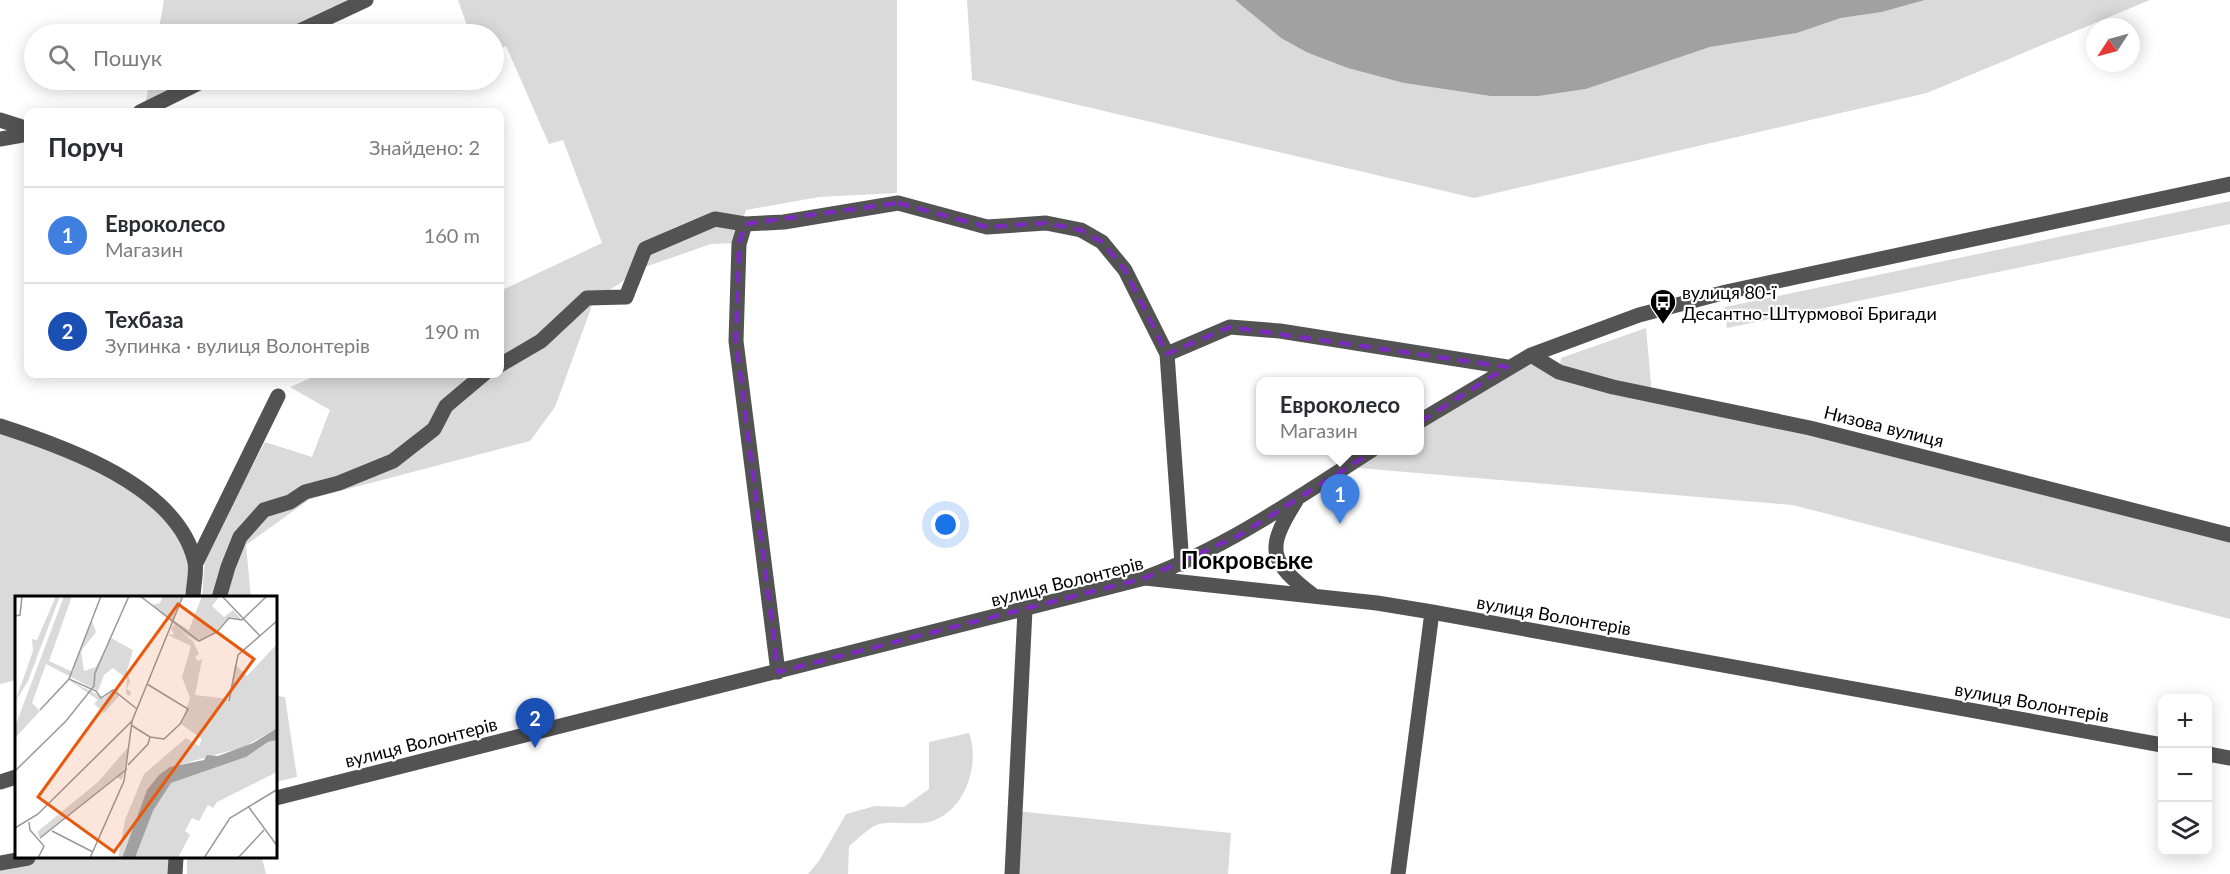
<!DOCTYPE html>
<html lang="uk">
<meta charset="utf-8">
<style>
:root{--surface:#fff;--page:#f2f2f3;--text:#2b2b33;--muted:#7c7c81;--line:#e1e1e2;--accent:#db2777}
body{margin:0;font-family:Lato,sans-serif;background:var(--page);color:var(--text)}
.controls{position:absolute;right:18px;bottom:18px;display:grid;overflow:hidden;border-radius:12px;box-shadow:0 3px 15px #0003}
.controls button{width:54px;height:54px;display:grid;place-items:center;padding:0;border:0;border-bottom:2px solid var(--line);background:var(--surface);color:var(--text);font:30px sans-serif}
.compass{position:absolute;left:2086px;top:18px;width:54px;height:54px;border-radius:50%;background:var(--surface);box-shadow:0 3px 15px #0003;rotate:234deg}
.you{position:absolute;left:946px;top:525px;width:21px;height:21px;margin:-15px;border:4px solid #fff;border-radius:50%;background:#1a73e8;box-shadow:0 0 0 9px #1a73e833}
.badge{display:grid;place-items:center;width:39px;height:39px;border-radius:50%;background:var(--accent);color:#fff;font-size:20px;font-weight:700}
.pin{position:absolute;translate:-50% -50px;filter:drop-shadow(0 2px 3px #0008)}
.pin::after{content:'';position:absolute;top:32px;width:21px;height:18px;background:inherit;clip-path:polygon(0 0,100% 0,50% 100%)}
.popup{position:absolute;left:1256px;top:377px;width:168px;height:78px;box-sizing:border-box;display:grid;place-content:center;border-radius:12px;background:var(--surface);filter:drop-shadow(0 2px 4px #0005);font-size:20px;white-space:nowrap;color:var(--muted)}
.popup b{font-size:22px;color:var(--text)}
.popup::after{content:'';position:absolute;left:50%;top:100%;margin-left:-12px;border:12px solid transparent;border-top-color:var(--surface)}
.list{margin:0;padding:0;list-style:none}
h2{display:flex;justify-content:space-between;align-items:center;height:78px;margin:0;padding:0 24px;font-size:26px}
h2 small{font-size:20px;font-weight:400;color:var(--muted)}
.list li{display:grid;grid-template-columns:39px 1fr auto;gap:18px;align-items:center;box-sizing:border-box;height:96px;padding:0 24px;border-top:2px solid var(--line)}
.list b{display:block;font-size:22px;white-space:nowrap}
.list p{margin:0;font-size:20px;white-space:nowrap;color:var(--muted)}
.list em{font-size:20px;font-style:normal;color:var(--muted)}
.icon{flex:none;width:33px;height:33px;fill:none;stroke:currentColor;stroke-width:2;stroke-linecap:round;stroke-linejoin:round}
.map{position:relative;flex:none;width:2230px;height:874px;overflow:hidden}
.search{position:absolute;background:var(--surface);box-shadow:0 3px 15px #0003;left:24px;top:24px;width:480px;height:66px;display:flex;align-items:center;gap:15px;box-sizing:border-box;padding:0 21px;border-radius:33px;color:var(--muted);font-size:22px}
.panel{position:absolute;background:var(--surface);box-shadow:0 3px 15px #0003;left:24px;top:108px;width:480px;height:270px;border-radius:12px}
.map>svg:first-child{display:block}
.green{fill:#dadada}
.water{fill:#a1a1a1}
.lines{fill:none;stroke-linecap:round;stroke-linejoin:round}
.minor{stroke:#535353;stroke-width:15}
.marked{fill:none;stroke:#7b2cbf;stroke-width:4.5;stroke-dasharray:12 8;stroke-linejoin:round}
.labels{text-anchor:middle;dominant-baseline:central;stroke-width:4.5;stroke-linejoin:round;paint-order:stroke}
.poi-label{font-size:18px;fill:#000;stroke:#fff;text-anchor:start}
.street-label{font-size:18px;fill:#000;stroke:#fff}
.district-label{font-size:24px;font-weight:bold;fill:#000;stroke:#fff}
.inset-road{fill:none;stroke:#999;stroke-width:1.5}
.view{fill:#e8590c;fill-opacity:0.15;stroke:#e8590c;stroke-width:3}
.inset-edge{fill:none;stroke:#000;stroke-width:3}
</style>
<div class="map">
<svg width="2230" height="874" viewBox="0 0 2230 874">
<rect width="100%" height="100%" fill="#fff"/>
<!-- green -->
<path class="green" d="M164 0H370L293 34H158Z
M458 0H897V193L819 197 746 210 735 243 711 244 645 267 594 300 555 407 530 441 310 499 246 545 251 598H202L205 555 265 442 312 457 330 410 290 387 320 374H500V291L602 243 563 140 549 144 506 46 494 51V34H470Z
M967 0H1235L1281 38 1306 52 1404 83 1490 96H1539L1586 89 1710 47 1797 33 1841 18 1882 12 1925 0H2150L1927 93 1474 198 972 80Z
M150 80H205L144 111Z
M2230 201V224L1727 328 1725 307Z
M1646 328 1652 395 2230 535V619L1793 505 1347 467 1372 451 1420 450V421L1531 355 1559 371 1561 358Z
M0 426 47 441 157 500 196 563 193 598H16V680L0 684Z
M276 696 285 697 297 777 276 782Z
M969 733C980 762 967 807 935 820 918 827 896 820 879 824 869 827 857 840 849 846L848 874H808L819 861 846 814 875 806 904 807 929 789V742Z
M1016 811 1231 833 1228 874H1012Z
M28 858H176L175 874H0V863Z
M187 858H262L266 874H187Z"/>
<!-- water -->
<path class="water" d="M1235 0H1925L1882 12 1841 18 1797 33 1710 47 1586 89 1539 96H1490L1404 83 1348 68 1306 52 1281 38Z"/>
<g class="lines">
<!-- minor -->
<path class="minor" d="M293 34 366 0
M140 112 205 80
M0 120 28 129
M0 139 28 134
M745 224 739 244 736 341 778 672
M1167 354 1230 327 1280 331 1507 367
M1531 355 1559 372 1613 387 1810 428 2230 535
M500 365 541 341 587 298 626 297 645 249 715 219 745 224 784 222 898 203 987 227 1046 223 1081 230 1102 242 1125 270 1167 354 1182 564
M1420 421 1531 355 1639 315 1726 292 2230 184
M0 426C65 447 178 486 195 562 197 572 193 587 193 598
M1296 501C1265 550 1269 561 1314 596
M196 563 278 396
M1147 577C1229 546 1299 497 1372 450
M219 598 228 567 240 537 264 510 290 502 305 492 339 483 393 461 434 429 446 406 484 374
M2208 754 2230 758
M0 782 16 777
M276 798 1145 578 1377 603 1432 612 2162 745
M0 863 28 858
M175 874 176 858
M1012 874 1025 610
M1398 874 1432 612"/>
</g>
<!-- marked area -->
<path class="marked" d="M898 203 987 227 1046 223 1081 230 1102 242 1125 270 1167 354 1230 327 1507 367 1240 535 1145 578 778 672 736 341 739 244 745 224Z"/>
<!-- icons -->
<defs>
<g id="bus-pin" transform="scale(1.35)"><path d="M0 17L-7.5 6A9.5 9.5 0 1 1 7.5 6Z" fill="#000" stroke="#fff"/><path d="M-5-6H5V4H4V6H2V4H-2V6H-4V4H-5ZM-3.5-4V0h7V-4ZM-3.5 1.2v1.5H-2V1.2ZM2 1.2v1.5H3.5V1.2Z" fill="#fff"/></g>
</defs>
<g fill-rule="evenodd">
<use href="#bus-pin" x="1663" y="302"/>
</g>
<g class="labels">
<!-- poi labels -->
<g class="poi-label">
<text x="1682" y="292">вулиця 80-ї<tspan x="1682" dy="21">Десантно-Штурмової Бригади</tspan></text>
</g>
<!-- street labels -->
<g class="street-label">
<text transform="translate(1884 426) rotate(14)">Низова вулиця</text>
<text transform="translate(1067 581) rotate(-14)">вулиця Волонтерів</text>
<text transform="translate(1554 615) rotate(10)">вулиця Волонтерів</text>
<text transform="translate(2032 702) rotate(10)">вулиця Волонтерів</text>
<text transform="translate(421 742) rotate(-14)">вулиця Волонтерів</text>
</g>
<!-- district labels -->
<g class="district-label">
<text x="1247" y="559">Покровське</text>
</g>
</g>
<!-- overview -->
<g transform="translate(15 596)">
<rect width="262" height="262" fill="#fff"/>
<path d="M41 0H45L13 85 0 106 18 55 17 43 22 44ZM49 0H57L34 65 58 76 63 58 77 25 81 36 66 55 69 75 81 71 96 42 118 54 112 75 115 85 112 93 116 96 115 100 111 98 112 83 98 72 89 79 83 95 31 68 17 107 25 115 0 142V131ZM148 0H168L158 24 174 34 187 0H205L197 10 209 21 218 14 227 24 216 21 202 36 181 45 167 36 178 45 184 58 180 61 183 65 187 63 180 99 214 103 220 68 232 80 262 48V132L229 151 164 169 127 208 107 262H103L110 224 129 178 171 142 184 150 187 143 166 128 175 102 167 81 176 50 153 39 159 38 156 33 159 28 136 9 145 7ZM54 84 89 102 97 94 105 99 89 117 79 108 83 104ZM262 144V176L202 206 198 212 193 209 184 225 177 222 170 235 175 239 163 262H120L138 215 156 187 231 161 253 146ZM114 150 107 184 101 181 25 242 22 236 83 186Z" fill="#dadada"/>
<path d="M262 132V144L253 146 231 161 156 187 138 215 120 262H107L132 194 144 179 155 171 189 164 192 159 203 160 238 147Z" fill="#a1a1a1"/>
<path class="inset-road" d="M125 0 184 45 202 36 214 22 227 24 252 0M207 0 245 40M0 20 5 19 7 0M54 83 81 95 86 102 98 94 122 113M214 105 223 59 263 24M25 114 54 83 86 0M116 129 135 141 149 143 165 128 173 113 132 88M113 169 133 148 135 141M0 175 51 125 79 90 80 77 114 0M233 210 263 251M14 226 15 234 29 250 23 262M0 232 23 218 117 125 168 0M37 235 78 256M25 242 112 173M75 262 109 185 117 126M189 262 215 222 263 193M223 262 249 234"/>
<path class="view" d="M163 8 239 63 99 256 23 201Z"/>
<rect width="262" height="262" class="inset-edge"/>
</g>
</svg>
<div class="controls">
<button>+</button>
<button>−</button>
<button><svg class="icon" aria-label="layers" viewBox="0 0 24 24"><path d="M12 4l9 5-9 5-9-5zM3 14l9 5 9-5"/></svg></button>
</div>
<svg class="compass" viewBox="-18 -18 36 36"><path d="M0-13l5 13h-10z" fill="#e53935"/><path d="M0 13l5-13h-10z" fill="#7c7c81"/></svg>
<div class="you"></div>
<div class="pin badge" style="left:1340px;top:524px;background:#3f7fe0">1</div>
<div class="popup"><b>Евроколесо</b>Магазин</div>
<div class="pin badge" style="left:535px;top:748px;background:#1a4fb4">2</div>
<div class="search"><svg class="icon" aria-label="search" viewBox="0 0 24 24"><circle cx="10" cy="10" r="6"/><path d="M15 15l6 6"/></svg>Пошук</div>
<section class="panel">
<h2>Поруч<small>Знайдено: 2</small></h2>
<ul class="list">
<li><span class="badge" style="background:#3f7fe0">1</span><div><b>Евроколесо</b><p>Магазин</p></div><em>160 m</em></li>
<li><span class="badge" style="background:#1a4fb4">2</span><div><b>Техбаза</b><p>Зупинка · вулиця Волонтерів</p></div><em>190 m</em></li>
</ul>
</section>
</div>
